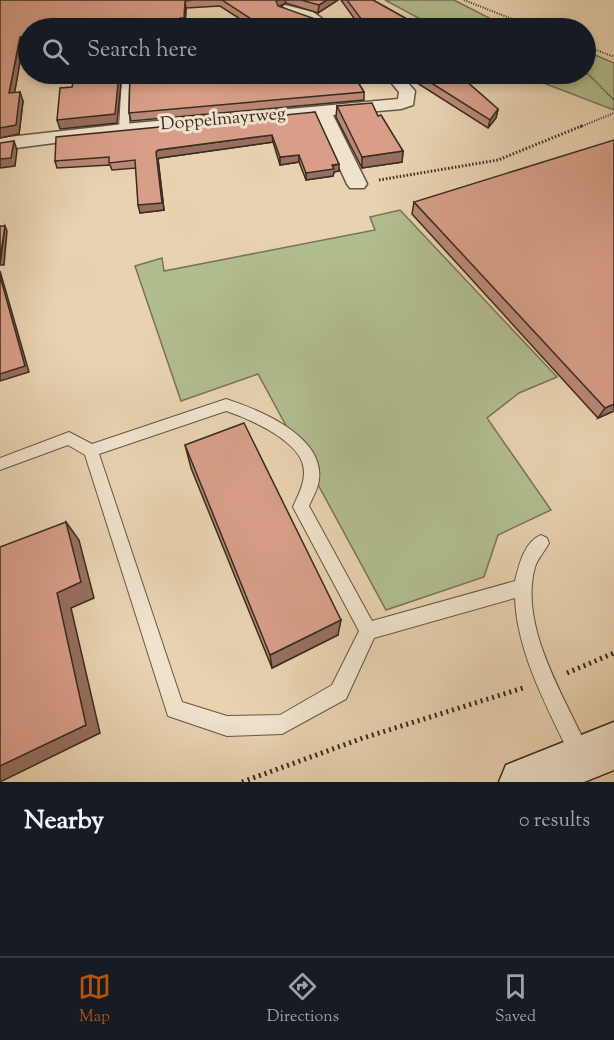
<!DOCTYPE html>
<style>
:root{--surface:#171b24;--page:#20242c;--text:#f1f3f6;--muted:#9ea1a6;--line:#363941;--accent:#b45309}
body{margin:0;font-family:"Sorts Mill Goudy",serif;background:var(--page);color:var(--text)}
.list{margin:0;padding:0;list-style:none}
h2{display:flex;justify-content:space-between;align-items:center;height:78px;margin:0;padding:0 24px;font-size:26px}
h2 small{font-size:20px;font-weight:400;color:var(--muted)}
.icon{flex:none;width:33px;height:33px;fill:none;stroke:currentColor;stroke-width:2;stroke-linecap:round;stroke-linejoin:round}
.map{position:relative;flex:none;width:614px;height:782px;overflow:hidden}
.search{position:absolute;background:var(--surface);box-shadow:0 3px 9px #0003;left:18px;right:18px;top:18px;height:66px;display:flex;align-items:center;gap:15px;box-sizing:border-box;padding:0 21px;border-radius:33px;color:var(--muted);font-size:22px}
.sheet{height:174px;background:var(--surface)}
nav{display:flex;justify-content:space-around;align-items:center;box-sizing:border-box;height:84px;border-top:2px solid var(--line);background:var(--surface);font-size:16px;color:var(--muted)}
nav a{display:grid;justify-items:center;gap:3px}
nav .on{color:var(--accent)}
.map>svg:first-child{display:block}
.green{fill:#b2bd8e;stroke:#767458;stroke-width:1.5}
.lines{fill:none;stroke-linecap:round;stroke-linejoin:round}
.service-casing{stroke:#655645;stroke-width:2}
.minor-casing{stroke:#655645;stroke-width:3}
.secondary-casing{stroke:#392c21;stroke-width:3}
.path-far2{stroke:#392c21;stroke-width:2;stroke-dasharray:1 1.5;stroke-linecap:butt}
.path-far1{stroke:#392c21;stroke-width:3;stroke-dasharray:1.5 2;stroke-linecap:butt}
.path{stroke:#392c21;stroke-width:5;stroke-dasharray:2 4;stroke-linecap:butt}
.service{fill:#f0e2cc;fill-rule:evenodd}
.minor{fill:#f0e2cc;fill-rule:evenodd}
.secondary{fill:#f0e2cc;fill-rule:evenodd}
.wall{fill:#ba8875;stroke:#392c21;stroke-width:1.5}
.shaded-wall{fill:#976f5f;stroke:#392c21;stroke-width:1.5}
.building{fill:#d89e88;stroke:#392c21;stroke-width:1.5}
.labels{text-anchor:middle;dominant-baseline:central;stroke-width:6;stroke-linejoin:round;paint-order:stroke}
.far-street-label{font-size:18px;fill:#392c21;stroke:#f0e2cc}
</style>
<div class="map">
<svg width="614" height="782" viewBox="0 0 614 782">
<rect width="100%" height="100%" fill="#e8d2b0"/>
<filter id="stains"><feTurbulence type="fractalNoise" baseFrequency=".00333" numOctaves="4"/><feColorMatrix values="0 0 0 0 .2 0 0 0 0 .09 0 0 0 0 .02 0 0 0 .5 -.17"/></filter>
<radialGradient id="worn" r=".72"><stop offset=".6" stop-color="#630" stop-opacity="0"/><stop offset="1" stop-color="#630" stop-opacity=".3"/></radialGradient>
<!-- green -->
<path class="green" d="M385 0H454L497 22 518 28H437Z
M586 51 614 63V110L520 74H586Z
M400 210 557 377 519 393 487 418 551 510 498 535 484 577 386 610 258 374 181 401 135 266 162 258 164 271 375 230 370 217Z"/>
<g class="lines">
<!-- service casing -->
<g class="service-casing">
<path id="service" d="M122 74H130L129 129 124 132 119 129Z
M226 399C260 410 330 438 318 485 316 492 312 499 309 506L372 621 515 581C519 565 524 542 541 535L547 538 549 543C545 551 538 558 535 567 518 628 567 700 590 754L587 761 580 764 573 761C549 711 517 654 515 598L374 638 346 699 282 734 227 736 168 716 85 455 68 445 0 470V458L69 432 92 444ZM226 411C248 418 294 439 302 462 308 478 299 493 293 507L359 631 332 685 280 715 227 716 182 702 99 454Z"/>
</g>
<!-- minor casing -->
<g class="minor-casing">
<path id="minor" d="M285 5 313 12 335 28C317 30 300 17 280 12L278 9Z
M384 74H400L415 91 413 105 401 109 333 115 367 184 364 188H350L347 184 316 117 124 134 0 150V138L124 124 398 99 399 92Z"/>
</g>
<!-- secondary casing -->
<g class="secondary-casing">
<path id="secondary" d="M614 722V770L584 782H499L506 765Z"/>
</g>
<!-- path-far2 -->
<path class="path-far2" d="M464 0 535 28
M586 46 614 57
M586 72 614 100
M580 127 614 113"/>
<!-- path-far1 -->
<path class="path-far1" d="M379 180 498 160 584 125"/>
<!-- path -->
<path class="path" d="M567 673 614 653
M242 782 363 738 523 688"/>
<!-- service -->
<use href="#service" class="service"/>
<!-- minor -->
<use href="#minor" class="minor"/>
<!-- secondary -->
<use href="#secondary" class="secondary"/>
</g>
<!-- wall -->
<path class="wall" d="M0 0H338L318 13 286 3 280 6 325 28H254L220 6 186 8 185 26H181V28H28V44L23 45 14 93 23 101 19 134 0 138Z
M341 0H373L423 28H361Z
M130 74H165V77L215 82 293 77 292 74H353L364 92V100L131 121 129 113Z
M403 74H458L498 109 496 118 488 128Z
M337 106 378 116 403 151 402 162 362 168 336 117Z
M315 112 339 171 334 172 333 176 306 180 299 162 280 165 273 142 160 158 158 159 164 210 140 213 136 168 112 170 110 165 57 168 55 161Z
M414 202 614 411 598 418 412 214Z
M185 445 338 635 272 668 191 468Z"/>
<!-- shaded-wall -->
<path class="shaded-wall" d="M277 0H285L286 3 276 8V1Z
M327 0H338L318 13 319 5Z
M185 1 186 8 185 26 184 18Z
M20 37 23 45 13 102 9 93Z
M119 74H122L117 123 60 129 57 120Z
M20 92 23 101 19 134 0 138V128Z
M498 109 496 118 488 128 490 120Z
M272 135 273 142 160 158 158 159 164 210 140 213 138 205 156 152 158 150Z
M14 141 17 150 15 166 0 168V159Z
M403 151 402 162 362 168V157Z
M299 155V162L280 165V157Z
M339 164V171L334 172 333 176 306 180V173Z
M5 226 7 231 4 265H0Z
M0 271 29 372 0 381Z
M614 404V411L598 418 605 408Z
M66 522 79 540 94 598 71 608 100 733 0 782V766L57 593Z
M341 620 338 635 272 668 270 655Z"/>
<!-- building -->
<path class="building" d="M0 0H193L185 1 184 18H180V23H167V28H28V36L20 37 9 93 20 92 16 125 0 128Z
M222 0H277L276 1 278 6 321 21 325 28H265Z
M301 0H327L319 5Z
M347 0H373L423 28H368Z
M75 74H119L115 114 57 120 60 88 72 87Z
M130 74H163V77L214 74 215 82 295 77 294 74H353L364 92 129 113Z
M417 74H458L498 109 490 120Z
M372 103 378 116 381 115 403 151 362 157 337 106Z
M315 112 339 164 332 165 334 169 306 173 299 155 280 157 272 135 158 150 156 152 162 203 138 205 135 160 109 163V157L55 161 56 137Z
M614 140V404L605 408 414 202Z
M14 141 11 158 0 159V143Z
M0 226H5L0 259Z
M0 276 25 366 0 374Z
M244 423 341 620 270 655 185 445Z
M66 522 81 582 57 593 86 725 0 766V547Z"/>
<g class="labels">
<!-- far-street labels -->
<g class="far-street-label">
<text transform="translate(223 120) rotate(-5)">Doppelmayrweg</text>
</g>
</g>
<rect width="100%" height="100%" filter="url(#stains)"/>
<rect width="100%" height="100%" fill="url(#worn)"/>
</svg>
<div class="search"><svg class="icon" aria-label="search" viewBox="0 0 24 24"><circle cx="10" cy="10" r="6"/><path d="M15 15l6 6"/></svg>Search here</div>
</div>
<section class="sheet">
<h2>Nearby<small>0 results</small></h2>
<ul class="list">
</ul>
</section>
<nav>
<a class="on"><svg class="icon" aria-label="map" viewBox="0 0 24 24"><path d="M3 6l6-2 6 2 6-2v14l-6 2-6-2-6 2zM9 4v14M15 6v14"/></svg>Map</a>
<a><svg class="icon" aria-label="directions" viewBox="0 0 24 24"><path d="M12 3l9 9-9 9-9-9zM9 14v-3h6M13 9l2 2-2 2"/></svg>Directions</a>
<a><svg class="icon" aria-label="saved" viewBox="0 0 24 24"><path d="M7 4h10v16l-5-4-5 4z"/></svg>Saved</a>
</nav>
